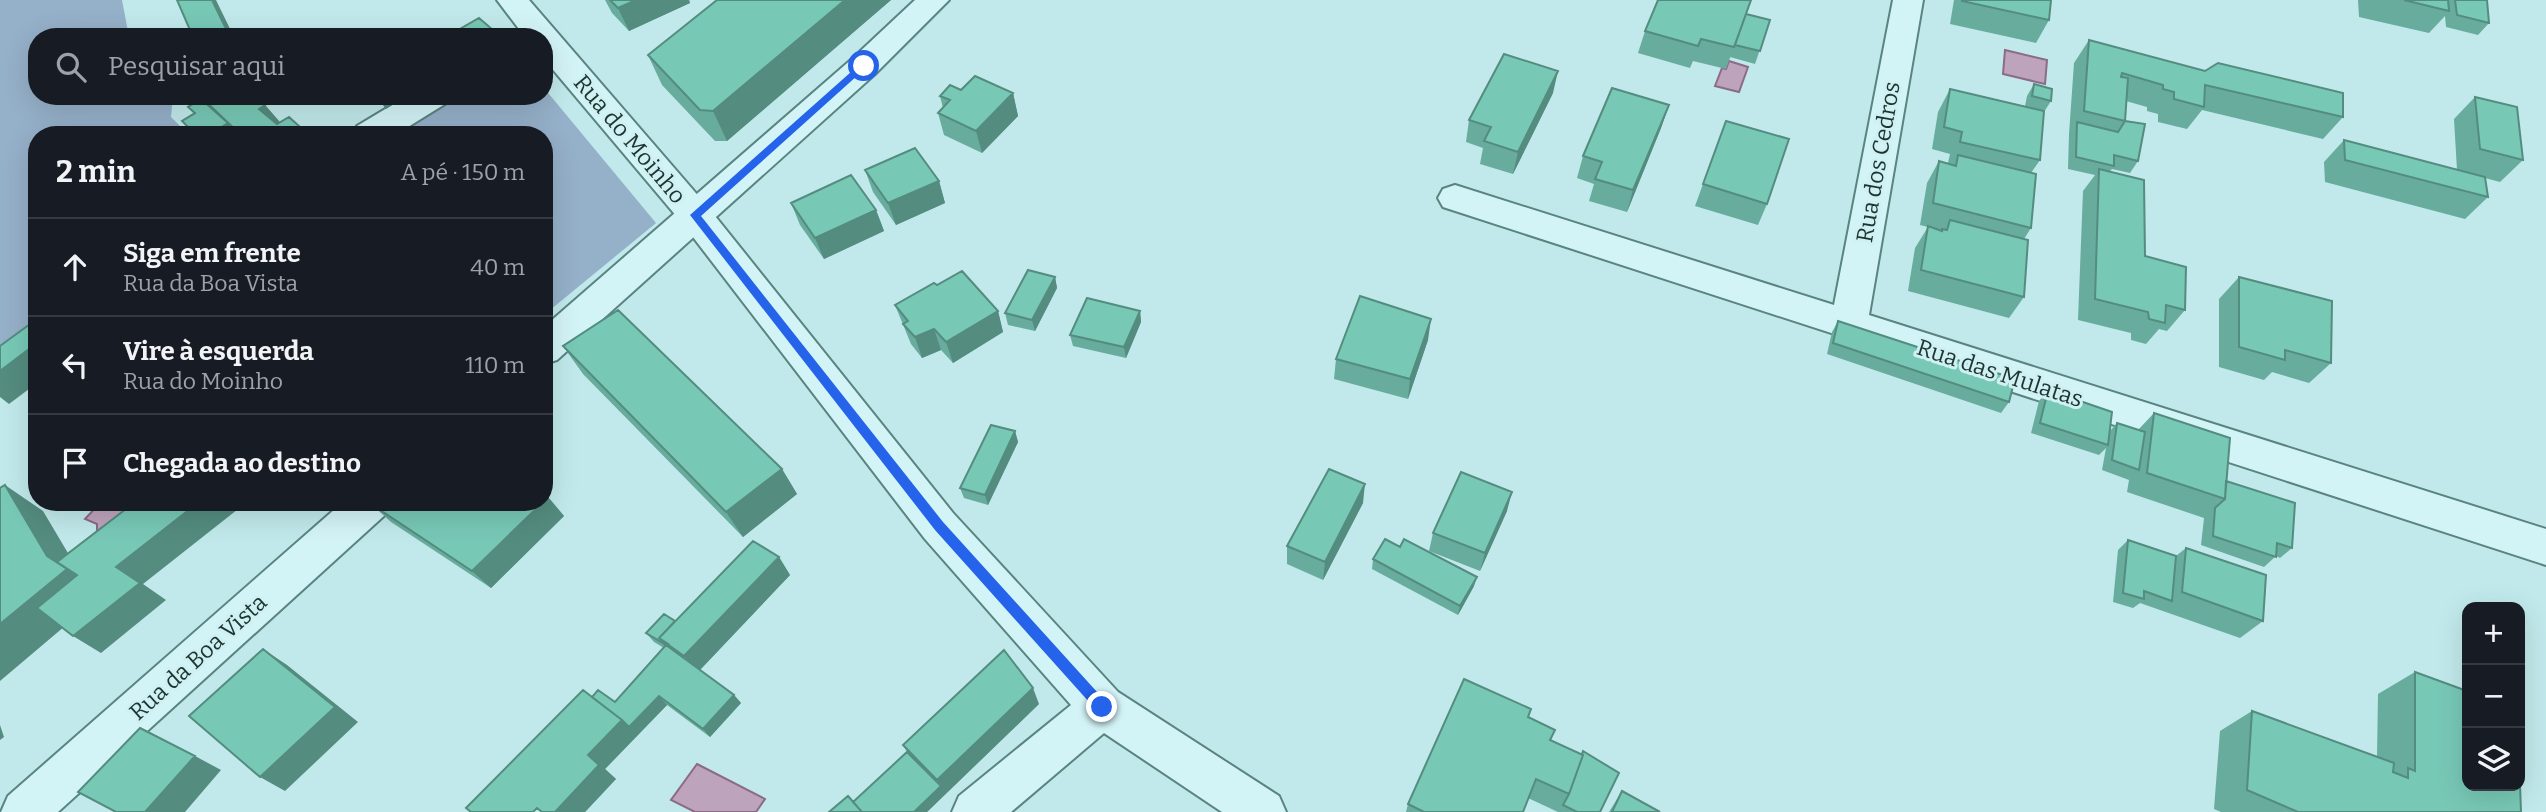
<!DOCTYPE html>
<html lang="pt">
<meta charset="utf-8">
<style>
:root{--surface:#171b24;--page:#20242c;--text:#f1f3f6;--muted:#9ea1a6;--line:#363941}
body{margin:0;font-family:Bitter,serif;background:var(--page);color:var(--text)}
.controls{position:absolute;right:21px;bottom:21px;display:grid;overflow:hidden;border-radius:14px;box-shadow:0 7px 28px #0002}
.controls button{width:63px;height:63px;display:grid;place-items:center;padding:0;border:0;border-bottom:2px solid var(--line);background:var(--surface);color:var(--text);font:35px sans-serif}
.stop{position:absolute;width:21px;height:21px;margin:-16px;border:5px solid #2563eb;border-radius:50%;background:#fff}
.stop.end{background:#2563eb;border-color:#fff;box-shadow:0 2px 7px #0008}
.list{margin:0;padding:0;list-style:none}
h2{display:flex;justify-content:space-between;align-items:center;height:91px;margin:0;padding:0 28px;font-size:30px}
h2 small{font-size:23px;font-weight:400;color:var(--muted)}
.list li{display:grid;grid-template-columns:46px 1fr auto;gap:21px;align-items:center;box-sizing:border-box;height:98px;padding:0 28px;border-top:2px solid var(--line)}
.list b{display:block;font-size:26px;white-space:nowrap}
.list p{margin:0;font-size:23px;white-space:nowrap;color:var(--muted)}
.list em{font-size:23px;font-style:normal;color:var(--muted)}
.icon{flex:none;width:38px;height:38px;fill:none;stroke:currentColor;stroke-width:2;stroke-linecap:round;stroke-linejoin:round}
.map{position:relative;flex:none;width:2546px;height:812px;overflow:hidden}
.search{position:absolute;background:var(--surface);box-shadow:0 7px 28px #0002;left:28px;top:28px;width:525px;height:77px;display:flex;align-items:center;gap:18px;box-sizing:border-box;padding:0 24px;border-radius:28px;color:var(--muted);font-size:26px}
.panel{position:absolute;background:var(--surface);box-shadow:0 7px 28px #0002;left:28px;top:126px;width:525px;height:385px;border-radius:28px}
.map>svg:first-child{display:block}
.green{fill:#95b0c9}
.water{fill:#bea3bc;stroke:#8b6b87;stroke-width:2}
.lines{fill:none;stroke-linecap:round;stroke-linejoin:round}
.minor-casing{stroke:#59847f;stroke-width:4}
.tertiary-casing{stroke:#59847f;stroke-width:4}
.minor{fill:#d3f4f7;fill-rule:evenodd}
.tertiary{fill:#d3f4f7;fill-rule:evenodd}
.wall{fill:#67ac9d}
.shaded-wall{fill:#548c7f}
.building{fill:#78c8b6;stroke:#548c7f;stroke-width:2}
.route{fill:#2563eb}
.labels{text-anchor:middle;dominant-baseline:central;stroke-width:6;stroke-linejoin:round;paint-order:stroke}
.street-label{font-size:23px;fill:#1d3430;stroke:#d0f1f3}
</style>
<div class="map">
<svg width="2546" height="812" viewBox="0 0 2546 812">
<rect width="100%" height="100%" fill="#c1e9eb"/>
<!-- green -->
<path class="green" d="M0 0H122L129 37H37V96H173L171 117 189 135H37V318L0 346Z
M544 88 656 223 544 315V135H389L455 96H544Z"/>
<!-- water -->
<path class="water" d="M2005 50 2047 60 2045 84 2003 74Z
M1729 61 1748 67 1739 92 1715 86 1722 68 1726 69Z
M101 502H149L97 532V524L85 519Z
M697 764 765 799 756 812H695L671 800Z"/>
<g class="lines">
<!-- minor casing -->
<g class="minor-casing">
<path id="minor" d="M497 0H529L707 206 953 513 1118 692 1279 796 1286 812H1222L1104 733 1011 812H952L959 796 1071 705 925 539 683 224 544 59V37H525Z
M1893 0H1923L1869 315 2546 529V565L1443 207 1438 198 1443 189 1455 185 1834 305Z
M407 96H449L445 104 395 135H352L357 126Z"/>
</g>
<!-- tertiary casing -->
<g class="tertiary-casing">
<path id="tertiary" d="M915 0H949L875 74 557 360 544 364V327L853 58Z
M343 502H392L386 514 58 812H1L8 796Z"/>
</g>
<!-- minor -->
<use href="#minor" class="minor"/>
<!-- tertiary -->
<use href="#tertiary" class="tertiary"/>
</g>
<!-- wall -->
<path class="wall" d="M605 0H689L690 3 629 31 612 13Z
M717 0H891L727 141H715L662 85 648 55Z
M1751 0 1726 69 1693 61 1690 68 1638 53 1645 31Z
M1954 0H2051L2049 20 2036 43 1950 24Z
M2358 0H2487L2489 23 2478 35 2446 27 2445 16 2429 33 2359 17Z
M1746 14 1770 20 1755 64 1730 57Z
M2089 40 2343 117 2323 139 2202 110 2187 129 2158 122V114L2147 111V107L2126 101 2125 121 2138 161 2130 173 2112 169 2109 172 2145 256 2185 310 2167 331 2159 329 2146 344 2131 340V333L2078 320 2083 191 2095 175 2068 169 2069 134 2074 63Z
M2034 84 2051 101 2044 112 2040 160 2031 173V228L2024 239V297L2009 318 1908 291 1915 248 1928 227 1920 225 1927 183 1939 161 1948 163 1950 154 1932 149 1938 112 1950 89 2025 106 2027 96Z
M961 90 1013 93 1018 116 982 153 944 135 938 113 943 108 940 96Z
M1553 93 1513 174 1480 164 1483 148 1466 142 1469 120Z
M197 96H253L265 105 280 122 306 135H195L182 121 194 114 188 107 200 100Z
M2475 97 2523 160 2500 182 2485 178 2488 197 2465 219 2325 182 2324 162 2344 140 2457 170 2454 119Z
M1669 105 1661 128 1627 212 1589 201 1594 184 1577 178 1583 156Z
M1726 121 1767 204 1758 225 1695 206Z
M865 170 939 181 945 203 896 225 873 192Z
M791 203 876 210 884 231 824 259 800 225Z
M1055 277 1057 288 1035 331 1008 325 1005 313Z
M2239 277 2331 363 2309 383 2272 372 2264 380 2219 367V299Z
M937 285 998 311 1003 332 953 363 941 350 922 358 911 344 895 305Z
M1140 311 1141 322 1126 358 1073 346 1070 335Z
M1838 321 2009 402 2001 413 1827 354 1832 332Z
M1428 340 1408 399 1334 379 1336 359Z
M563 346 782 469 797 494 743 537 583 374Z
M2048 390 2110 431 2117 423 2138 430 2154 413 2226 481 2292 548 2280 558 2276 556 2264 567 2201 545 2204 518 2127 492 2129 480 2102 470 2106 448 2099 455 2031 433 2039 401Z
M1015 431 1018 442 988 505 964 498 960 488Z
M548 497 564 516 491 588 391 522 371 504Z
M1363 503 1323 580 1287 564V546Z
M1507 511 1480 571 1429 551 1433 533Z
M2128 540 2176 556 2186 548 2263 621 2240 638 2140 603 2133 608 2113 602 2118 550Z
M1400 547 1474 586 1458 615 1372 569 1373 559Z
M779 557 790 575 700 670 734 695 741 703 710 737 667 705 605 769 616 779 585 812 592 697 615 702 664 648 654 642 646 633 675 621Z
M2415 672 2521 812H2221L2214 809 2220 731 2252 711 2377 757 2378 694Z
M1039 704 927 812 853 802 907 752 903 745Z
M1528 717 1550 740 1600 812H1558L1528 798 1523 812H1406L1408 804Z
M1622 791 1660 812H1609Z"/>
<!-- shaded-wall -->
<path class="shaded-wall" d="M212 0H216L234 37H230Z
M636 0H689L690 3 629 31 618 8Z
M845 0H891L727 141 713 111Z
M493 30 497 37H481Z
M1558 71 1553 93 1513 174 1518 152Z
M1013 93 1018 116 982 153 976 131Z
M378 96H407L386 109 377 97Z
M265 105 284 127 278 131 259 109Z
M1669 105 1661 128 1627 212 1633 190Z
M228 123 238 135H209Z
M299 126 306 135H283Z
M939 181 945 203 896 225 888 203Z
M876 210 884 231 824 259 815 238Z
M1055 277 1057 288 1035 331 1032 320Z
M998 311 1003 332 953 363 946 342Z
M1140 311 1141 322 1126 358 1124 347Z
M1431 319 1428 340 1408 399 1410 379Z
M934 329 941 350 922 358 915 337Z
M37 343V383L9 404 0 397V371Z
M1015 431 1018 442 988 505 985 495Z
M782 469 797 494 743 537 726 512Z
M1365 484 1363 503 1323 580 1325 562Z
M5 485 43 511 84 580 47 556Z
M1512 492 1507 511 1480 571 1485 553Z
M548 497 564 516 491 588 472 571 543 502H544Z
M199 502H247L143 584 166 600 101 653 73 636 116 567Z
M779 557 790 575 698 672 684 656Z
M67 569 104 593 0 681V624Z
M1477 577 1474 586 1458 615 1460 606Z
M263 649 287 665 358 722 285 791 260 777Z
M1033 688 1039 704 927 812H914L941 786 937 780Z
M734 695 741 703 710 737 703 729Z
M659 696 667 705 605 769 616 779 585 812H555L588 755 622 720Z
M0 725 4 737 0 740Z
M195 756 221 770 185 812H145Z"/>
<!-- building -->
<path class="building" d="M177 0H212L230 37H193Z
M610 0H636L618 8Z
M717 0H845L713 111 700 110 648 55Z
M1658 0H1751L1734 47 1701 39 1698 46 1645 31Z
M1962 0H2051L2049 20 1962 1Z
M2404 0H2448L2449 11Z
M2455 0H2487L2489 23 2457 15Z
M1746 14 1770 20 1760 51 1735 45Z
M479 18 493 30 481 37H446Z
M2089 40 2205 71 2218 63 2343 93V117L2205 85 2204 107 2174 99V92L2163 89V85L2122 73 2121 77 2128 78 2125 121 2084 111Z
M1504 54 1558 71 1518 152 1484 141 1491 127 1469 120Z
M975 76 1013 93 976 131 938 113 950 100 940 96 950 85 961 90Z
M2034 84 2052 89 2051 101 2032 96Z
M1612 88 1669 105 1633 190 1595 179 1602 162 1583 156Z
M1950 89 2044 111 2040 160 1960 142 1962 132 1944 127Z
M200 96H222L226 100 231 96H253L265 105 259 109 277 124 289 117 299 126 283 135H241Z
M222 96H231L226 100Z
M2475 97 2517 107 2523 160 2480 149Z
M201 99 228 123 209 135H196L182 121 195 113 188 107Z
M1726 121 1789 139 1767 204 1703 184Z
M2125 121 2145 124 2138 161 2114 155V166L2076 157 2077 122 2118 132Z
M2344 140 2485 177 2488 197 2345 160Z
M915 148 939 181 888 203 865 170Z
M1958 155 2036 174 2031 228 1933 203 1939 161 1956 166Z
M2099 169 2144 180 2145 256 2186 267 2185 310 2166 305 2165 323 2149 319 2148 312 2095 299Z
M851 175 876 210 815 238 791 203Z
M1950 220 2028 240 2024 297 1921 270 1928 226 1942 231V229L1947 230Z
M1028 270 1055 277 1032 320 1005 313Z
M962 271 998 311 946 342 934 329 915 337 903 324 908 321 895 305 934 283 937 285Z
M2239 277 2332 301 2331 363 2285 350V360L2239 347Z
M1360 296 1431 319 1410 379 1336 359Z
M1087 298 1140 311 1124 347 1070 335Z
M618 310 782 469 726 512 563 346Z
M37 319V343L0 371V346Z
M1838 321 2015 379 2009 402 1833 343Z
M2048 390 2112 412 2108 445 2040 423Z
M2154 413 2230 438 2225 499 2147 473Z
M2117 423 2145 432 2139 470 2112 460Z
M991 425 1015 431 985 495 960 488Z
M1329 469 1365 484 1325 562 1287 546Z
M1461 472 1512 492 1485 553 1433 533Z
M2226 481 2295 503 2292 548 2277 543 2276 557 2213 536 2215 508 2225 499Z
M5 485 47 556 67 569 0 624V488Z
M135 502H199L116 567 140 583 73 636 37 608 77 575 57 562Z
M373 502H543L472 571 371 504Z
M1385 539 1400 547 1404 539 1477 577 1460 606 1373 559Z
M2128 540 2176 556 2172 601 2144 591V599L2123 593Z
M753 541 779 557 684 656 659 638Z
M2186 548 2266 575 2263 621 2182 592Z
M664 614 675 621 659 638 668 644 666 645 734 695 703 729 659 696 629 727 622 720 592 697 598 690 615 702 666 645 646 633Z
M263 649 335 707 260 777 189 716Z
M1004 650 1033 688 937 780 903 745Z
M2415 672 2467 691V786H2520V784L2521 812H2298L2247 790 2252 711 2394 763 2393 772 2408 778V768L2415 771Z
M1464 679 1531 709 1528 717 1555 730 1550 740 1583 755 1569 794 1536 779 1523 812H1424L1408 804Z
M583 690 622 720 588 755 599 765 555 812H542L537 808 533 812H471L466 808Z
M140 728 195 756 145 812H116L78 792Z
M1583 751 1619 773 1600 812H1577L1563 805 1569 794 1583 755 1582 754Z
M907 752 941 786 914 812H862L853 802Z
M1622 791 1660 812H1612Z
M848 796 862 812H829Z"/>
<!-- route -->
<path class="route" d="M860 64 868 66 701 216 943 522 1107 703V712L1102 714 1098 712 935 530 690 215Z"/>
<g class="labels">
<!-- street labels -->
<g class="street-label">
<text transform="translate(630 139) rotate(50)">Rua do Moinho</text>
<text transform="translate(1878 162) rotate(-80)">Rua dos Cedros</text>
<text transform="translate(2000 373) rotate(18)">Rua das Mulatas</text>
<text transform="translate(198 657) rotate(-42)">Rua da Boa Vista</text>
</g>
</g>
</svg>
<div class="controls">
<button>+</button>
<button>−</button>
<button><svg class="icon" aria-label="layers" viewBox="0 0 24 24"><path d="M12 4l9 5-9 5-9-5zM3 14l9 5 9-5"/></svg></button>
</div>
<div class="stop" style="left:864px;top:66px"></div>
<div class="stop end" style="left:1102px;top:707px"></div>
<div class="search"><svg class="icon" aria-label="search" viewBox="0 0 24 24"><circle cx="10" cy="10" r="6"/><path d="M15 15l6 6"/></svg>Pesquisar aqui</div>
<section class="panel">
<h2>2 min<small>A pé · 150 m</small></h2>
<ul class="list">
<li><svg class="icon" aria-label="ahead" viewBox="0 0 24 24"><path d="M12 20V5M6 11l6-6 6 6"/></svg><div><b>Siga em frente</b><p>Rua da Boa Vista</p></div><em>40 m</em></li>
<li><svg class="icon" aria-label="left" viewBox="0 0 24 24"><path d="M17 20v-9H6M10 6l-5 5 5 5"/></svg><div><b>Vire à esquerda</b><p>Rua do Moinho</p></div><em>110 m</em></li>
<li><svg class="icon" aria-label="arrive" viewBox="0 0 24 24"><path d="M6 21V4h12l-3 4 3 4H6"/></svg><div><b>Chegada ao destino</b></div></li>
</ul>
</section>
</div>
